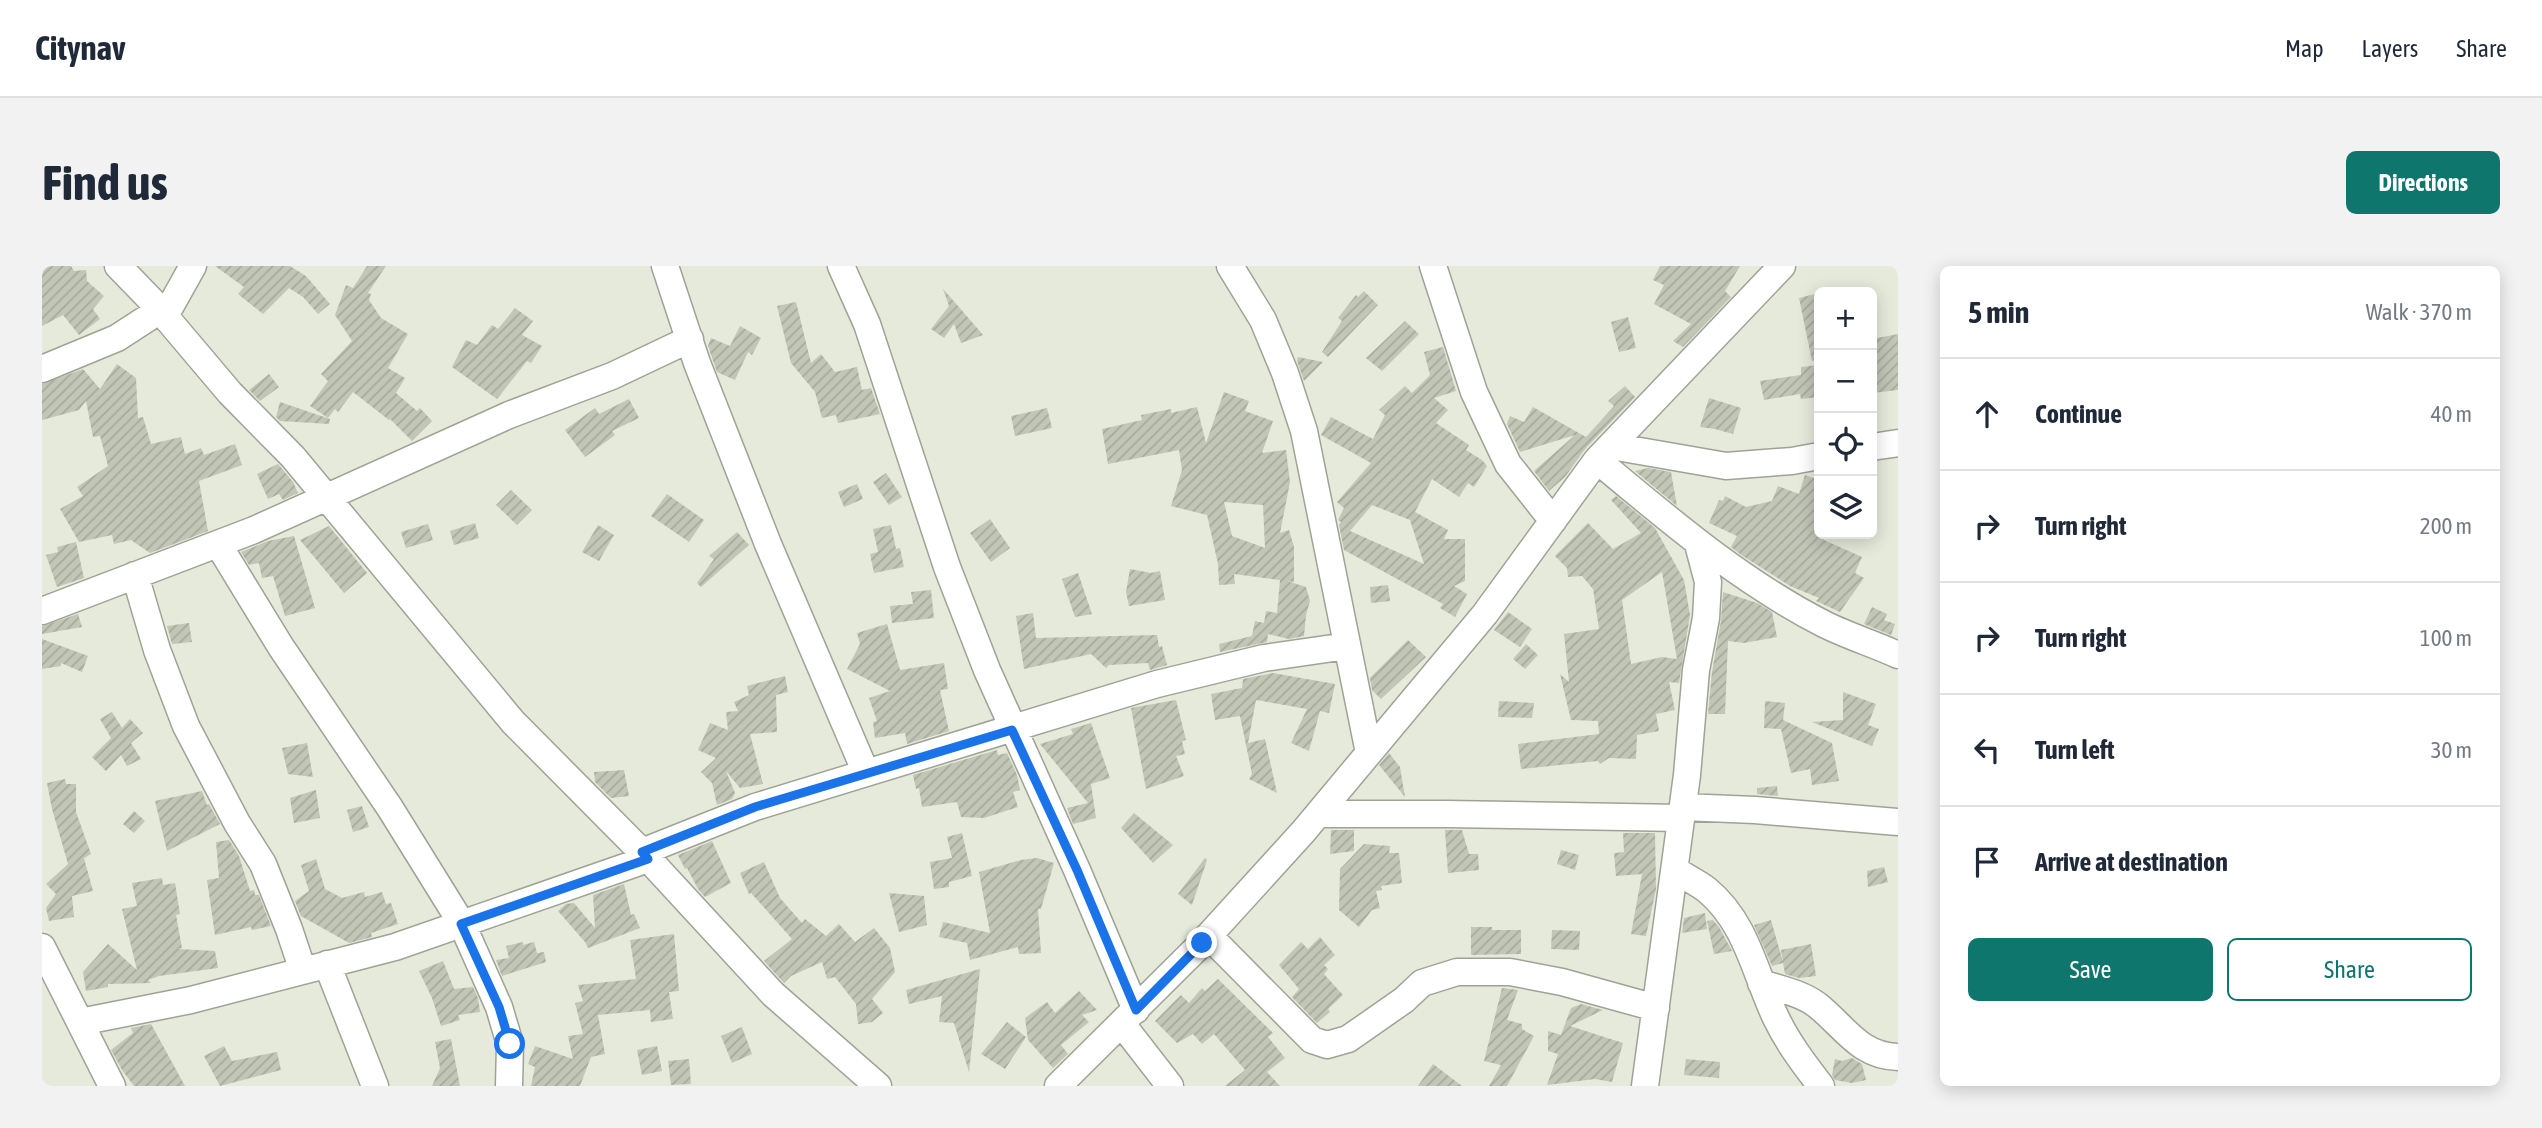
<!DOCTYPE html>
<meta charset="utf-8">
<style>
:root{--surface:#fff;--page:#f2f2f3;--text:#1f2937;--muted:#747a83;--line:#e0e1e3;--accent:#0f766e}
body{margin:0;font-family:"Asap Condensed",sans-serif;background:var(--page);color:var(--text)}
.controls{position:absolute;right:21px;top:21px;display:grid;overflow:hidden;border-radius:10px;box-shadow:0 4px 18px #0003}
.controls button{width:63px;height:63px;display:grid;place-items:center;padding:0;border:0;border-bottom:2px solid var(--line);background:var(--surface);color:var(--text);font:35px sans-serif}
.stop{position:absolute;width:21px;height:21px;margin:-16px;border:5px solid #1a73e8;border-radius:50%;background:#fff}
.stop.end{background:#1a73e8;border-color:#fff;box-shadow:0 2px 7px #0008}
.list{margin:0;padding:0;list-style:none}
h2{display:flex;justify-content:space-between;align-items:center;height:91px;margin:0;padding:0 28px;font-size:30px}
h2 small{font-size:23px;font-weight:400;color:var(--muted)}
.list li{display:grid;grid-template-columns:46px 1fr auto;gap:21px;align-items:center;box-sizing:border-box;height:112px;padding:0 28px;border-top:2px solid var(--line)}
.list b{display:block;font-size:26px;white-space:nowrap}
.list em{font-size:23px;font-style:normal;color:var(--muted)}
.actions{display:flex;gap:14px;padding:21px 28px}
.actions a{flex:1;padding:16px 0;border:2px solid var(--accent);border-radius:10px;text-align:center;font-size:24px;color:var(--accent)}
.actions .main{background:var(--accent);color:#fff}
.icon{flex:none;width:38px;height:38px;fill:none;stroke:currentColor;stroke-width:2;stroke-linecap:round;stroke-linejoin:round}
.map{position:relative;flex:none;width:1856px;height:820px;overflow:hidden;border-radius:10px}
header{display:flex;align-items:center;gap:42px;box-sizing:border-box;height:98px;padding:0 35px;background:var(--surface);border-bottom:2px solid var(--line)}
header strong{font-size:33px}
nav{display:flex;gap:38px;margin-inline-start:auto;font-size:24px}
.intro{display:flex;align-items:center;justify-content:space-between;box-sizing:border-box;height:168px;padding:0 42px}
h1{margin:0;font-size:49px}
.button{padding:18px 32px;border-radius:10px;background:var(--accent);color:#fff;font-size:24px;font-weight:700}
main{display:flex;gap:42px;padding:0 42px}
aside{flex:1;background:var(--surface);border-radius:10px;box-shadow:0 4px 18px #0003}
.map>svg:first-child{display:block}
.building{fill:url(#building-hatch);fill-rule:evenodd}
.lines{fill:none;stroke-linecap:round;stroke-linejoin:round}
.minor-casing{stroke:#9fa395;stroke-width:29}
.minor{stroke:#fff;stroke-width:26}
.route{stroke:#1a73e8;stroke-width:9}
</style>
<header>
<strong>Citynav</strong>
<nav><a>Map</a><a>Layers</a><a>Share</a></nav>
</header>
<div class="intro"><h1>Find us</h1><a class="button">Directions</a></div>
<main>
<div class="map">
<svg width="1856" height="820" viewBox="0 0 1856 820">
<defs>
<pattern id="building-hatch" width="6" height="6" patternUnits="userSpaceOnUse" patternTransform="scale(1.75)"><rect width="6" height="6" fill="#c2c6b7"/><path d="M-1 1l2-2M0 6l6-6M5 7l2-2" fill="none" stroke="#a6aa9d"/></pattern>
</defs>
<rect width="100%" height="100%" fill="#e6eadb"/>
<!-- building -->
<path class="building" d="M0 0H29L32 5 44 4 45 15 62 30 51 43 58 53 37 69 21 49 0 60Z
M173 0H248L264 10 288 38 276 48 261 31 247 22 221 48 196 28 202 21Z
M325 0H344L326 27 329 28 327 34 339 52 366 68 346 102 363 112 354 127 375 145 378 142 390 155 370 175 348 153 347 154 311 126 296 146 293 143 286 152 268 140 286 115 279 108 310 75 293 49 304 19 311 22Z
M1618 0H1698L1683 25 1689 31 1641 81 1631 75 1649 58 1612 38 1622 19 1611 14Z
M901 23 917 41 941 69 919 77 912 58 902 72 889 63 907 40Z
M1322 25 1336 39 1286 91 1280 86 1300 55 1296 52 1314 29 1316 31Z
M1777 27V94L1770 95 1757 32Z
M754 36 769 97 779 88 793 106 815 101 820 124 829 122 838 148 796 157 794 149 780 152 773 126 749 97 735 40Z
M473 42 491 55 480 69 500 80 489 97 485 95 455 133 410 101 424 74 435 79 450 59 456 63Z
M1586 51 1594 82 1577 86 1569 56Z
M1363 55 1377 68 1340 105 1324 92Z
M698 60 719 72 710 89 706 86 693 114 675 106 666 80 669 72 688 80Z
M1856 68V124L1830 127V73Z
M1401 81 1414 125 1392 132 1406 144 1394 157 1427 179 1424 184 1440 194 1445 200 1432 221 1426 217 1417 231 1390 213 1373 246 1406 264 1402 273H1423V315L1412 320 1425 328 1413 351 1398 342 1401 338 1302 284 1297 259 1299 256 1296 254 1302 242 1295 236 1329 197 1279 169 1289 151 1331 173 1343 149 1337 144 1363 120 1370 127 1388 109 1382 86ZM1330 239 1368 254 1382 298 1308 265Z
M1256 91 1281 96 1262 115 1255 95Z
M75 98 94 112 96 152 101 151 109 178 139 171 143 188 159 182 162 189 193 178 200 199 157 215 166 265 108 287 89 274 72 278 70 269 37 276 18 243 41 230 35 221 66 200 58 170 51 171 44 135 37 144 0 154V118L41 103 58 123Z
M1777 99V131L1759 133 1758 128 1722 134 1718 115 1759 109V101Z
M227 108 237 121 218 135 207 124Z
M1583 120 1593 131 1543 183 1523 211 1507 225 1492 205 1533 169 1478 186 1465 158 1468 150 1482 156 1491 141 1544 171 1572 140 1566 135Z
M1182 126 1207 135 1203 145 1231 155 1220 187 1244 184 1248 216 1238 267 1247 264 1252 281V316L1245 315 1264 321 1268 335 1264 349 1262 370 1247 373 1226 368 1225 376 1178 386 1177 378 1210 370 1213 355 1222 357 1224 345 1235 347 1238 314 1192 308 1193 318 1177 319 1176 298 1165 249 1129 240 1140 204 1137 184 1066 198 1060 163 1100 154 1099 149 1129 143V147L1155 141 1164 177ZM1182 236 1221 239 1223 282 1190 270Z
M1667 132 1699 142 1691 168 1673 163 1658 161Z
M587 133 597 152 570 165 573 169 543 191 523 164 553 142 557 148Z
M238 136 288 153 287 158 238 155 234 151Z
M1005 142 1010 162 973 170 969 150Z
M236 198 251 216 256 227 241 234 237 228 226 233 215 208Z
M1606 202 1629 206 1635 240 1593 205Z
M844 207 860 231 847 239 831 216Z
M1763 209 1777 214V268L1783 269 1782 274 1820 291 1813 307 1822 312 1798 346 1774 335 1777 332 1748 320 1701 290 1689 281 1695 270 1667 257 1677 234 1681 235 1683 230 1704 241 1730 235 1736 220 1757 228Z
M815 218 821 233 802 241 796 226Z
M469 224 490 244 475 259 454 239Z
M625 228 662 254 647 276 609 250Z
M1574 230 1613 262 1642 314 1648 349 1637 417 1627 416 1633 444 1614 448 1617 465 1595 469 1594 493 1567 492 1558 498 1556 495 1479 503 1476 478 1557 468 1556 455 1529 454 1518 408 1527 416 1522 368 1557 363 1551 323 1540 310 1526 311 1525 302 1513 290 1546 257 1571 283 1599 267 1569 234ZM1620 306 1635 393 1620 391 1589 398 1580 334Z
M948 253 968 282 949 296 928 267Z
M433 257 437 272 412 279 408 265Z
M386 258 391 274 364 282 359 266Z
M556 259 572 269 557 295 540 286Z
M849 259 854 283 858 282 862 301 832 307 828 288 836 286 831 263Z
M287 260 325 307 302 327 258 274Z
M695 266 707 279 659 321 655 317 672 293 667 290Z
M252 270 273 342 243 350 231 310 220 312 217 297 207 299 199 286 226 275Z
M34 276 42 312 15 321 4 289 16 286 15 281Z
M1088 303 1109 307 1118 305 1123 334 1087 340 1084 326Z
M1036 307 1050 348 1033 351 1020 313Z
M1346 319 1348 335 1329 337 1328 321Z
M889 324 892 352 850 357 848 340 871 338 869 326Z
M1681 326 1715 337 1730 346 1735 371 1702 377 1686 375 1683 448H1666L1670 406 1679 355Z
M1830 341 1845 348 1842 354 1853 358 1849 369 1822 358Z
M1466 346 1490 363 1478 381 1452 364Z
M991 347 994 372 1115 369 1117 381 1120 380 1125 399 1108 404 1106 397 1067 399 1064 402 1049 388 982 403 974 350Z
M36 348 40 361 0 368V360Z
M147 357 150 376 130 378 125 360Z
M845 358 858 404 902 397 906 423 898 424 907 465 865 478 863 467 833 472 831 456 835 455 827 432 848 425 805 403 818 378 815 367Z
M0 373 46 390 40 406 19 397V400L0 403Z
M1366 374 1384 391 1339 433 1330 424 1328 412Z
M1484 378 1496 389 1483 403 1471 393Z
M1231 407 1293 418 1287 447 1278 445 1267 485 1249 477 1265 443 1214 434 1206 477 1223 473 1235 527 1207 513 1210 508 1198 450 1173 454 1169 428 1200 422 1201 413Z
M743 410 746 426 734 429 735 466 708 468 721 518 698 522 684 505 693 527 690 533 675 539 670 517 659 506 674 492 656 484 668 457 686 464 684 446 696 445 692 436 707 429 705 420Z
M1801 426 1834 438 1826 459 1837 463 1830 480 1770 456 1801 454Z
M1134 434 1144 474 1140 475 1143 488 1134 490 1142 510 1104 523 1089 442Z
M1457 435 1492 437 1490 452 1456 451Z
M1723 435 1743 437 1741 454 1790 477 1797 515 1770 519 1768 503 1749 507 1739 463 1722 462Z
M70 446 80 462 88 453 101 467 89 477 99 493 85 500 79 489 64 505 50 491 69 472 58 453Z
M1049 457 1068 512 1049 518 1054 552 1031 558 1025 542 1046 537 998 478 1031 468 1029 463Z
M265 477 271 511 246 508 240 482Z
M955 484 956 489 965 487 975 509 978 524 971 526 976 541 942 552 919 551 915 536 880 541 877 522 874 523 871 509Z
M1347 487 1358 501 1363 531 1337 499Z
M582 504 587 530 569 532 553 516 552 506Z
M23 513 24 518H34V546L49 588 42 592 51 625 30 630 32 651 7 655 4 642 14 628 4 618 26 598 10 543 5 517Z
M1735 520 1736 530 1715 528V522Z
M274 524 278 552 252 557 248 532Z
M160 525 165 539 167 538 178 558 125 585 113 535Z
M320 540 327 561 311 566 305 544Z
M92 545 103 555 92 567 81 558Z
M1092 547 1131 579 1111 597 1079 562Z
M1289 564H1312V585L1288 588Z
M1403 564H1420L1427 588H1436L1437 604 1406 607Z
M920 567 930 610 907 616V621L892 623 888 596 910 592 905 571Z
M1581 567H1613L1614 623 1604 670 1589 668 1600 608 1574 610 1572 587 1582 586Z
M187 574 197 590 208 625 212 624 213 629H217L229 660 210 664 209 661 173 669 165 614 177 612 174 576Z
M670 575 689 617 663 631 656 623 645 602 643 603 636 589Z
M1322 578 1348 580 1347 587H1357L1360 617 1339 620 1340 624 1334 625 1338 642 1330 644 1317 661 1297 644 1298 603Z
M1519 584 1537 589 1533 604 1515 598Z
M995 592 1012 597 999 643H996L999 687 977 688 976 681 928 694 925 677 897 671 901 656 948 667 937 606 979 594Z
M1163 592 1165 594 1150 639 1136 628Z
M274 593 283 623 300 632 322 626 323 631 340 626 344 638 349 637 356 658 329 667 330 671 307 677 259 650 253 635 267 625 259 599Z
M722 596 738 632 760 657 763 653 784 670 797 658 813 676 832 662 848 682 853 706 830 733 841 747 830 756 816 758 814 738 793 711 785 713 780 696 749 710 742 717 722 695 750 673 709 627 707 628 698 607Z
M1842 601 1846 616 1826 621 1825 605Z
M120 612 121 619 133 617 138 648 134 649 140 682 136 683 173 685 176 702 117 710 106 714 109 717 66 718V721L44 725 41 706 66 678 95 704 80 643 95 640 90 617Z
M582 618 589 649 592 648 598 662 546 682 543 676 516 645 524 638 532 637 553 662 551 629Z
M847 627 882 630 885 659 857 666Z
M1663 647 1665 663 1640 667 1642 652Z
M1671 654 1677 661 1690 685 1672 688 1665 655Z
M1729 654 1741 696 1739 684 1769 678 1774 710 1757 712 1743 708 1741 697 1730 700 1712 659Z
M1429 661H1450V664H1479V688L1429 689Z
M1510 664 1538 665 1537 684 1509 683Z
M632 668 637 725 627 726 631 753 609 756 608 744 556 749 563 788 549 791 538 820H489L493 801 486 798 493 780 531 793 526 770 541 768 533 737 541 735 536 719 594 713 588 674Z
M1278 671 1293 689 1282 699 1286 703 1282 708 1301 729 1286 743 1288 746 1275 757 1250 731 1257 723 1237 699 1259 676 1266 683Z
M481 676V679L492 676 495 687 502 686 504 696 460 710 454 694 467 692 464 680Z
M401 695 412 723 431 721 436 732 438 746 416 749 418 754 399 760 390 732 377 705Z
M938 703 927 806 912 757 897 756 900 730 867 738 864 724Z
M1176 713 1231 767 1226 771 1243 792 1225 806 1238 820H1183L1203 804 1172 768 1160 778 1151 768 1135 777 1113 755 1139 729 1147 737 1160 722 1163 725Z
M1460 722 1476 724 1465 754 1480 758V763L1492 770 1465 820H1447L1459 799 1442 795Z
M1037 725 1055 744 1040 749 1047 756 1019 779 1026 788 1011 802 986 774 983 752 1005 736 1013 747Z
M1539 738 1561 744 1528 760 1581 777 1570 816 1553 813 1505 819 1516 788 1506 785V765L1519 769 1529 742Z
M965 756 984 771 963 803 939 788Z
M109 758 143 820H92L80 804 69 784 91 767 89 762Z
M700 761 710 788 690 797 679 770Z
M409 773 418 820H390L398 802 393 776Z
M182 780 190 795 235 786 239 804 178 820 162 790Z
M615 780 620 805 600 809 595 784Z
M1810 792 1820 798 1824 814 1810 817 1793 814 1790 809 1793 793 1800 795Z
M647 793 649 818 629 819 626 795Z
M1644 793 1678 796 1677 812 1642 809Z
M1391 798 1420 820H1376Z"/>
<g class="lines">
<!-- minor casing -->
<g class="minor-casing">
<path id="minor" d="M76 0 111 36 188 127 251 191 471 456 600 586 731 728 836 820
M623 0 655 97 726 278 824 507
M799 0 825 58 905 301 945 404 1035 604 1094 744
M1188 0 1221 54 1243 107 1262 165 1327 487
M1391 0 1432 126 1466 198 1511 255
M123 50 151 0
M0 103 75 72 118 44
M1569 180 1684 200 1750 195 1777 190
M1830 181 1856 177
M1555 194C1627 254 1698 315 1782 358 1806 370 1832 378 1856 389
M176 278 239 381 348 542 420 658 457 741 468 778 467 820
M93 309 115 384 144 460 195 557 221 598 247 663 261 705
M0 345 212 264 467 149 570 110 648 73
M1641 541 1713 544 1856 556
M1276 548H1405L1639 552
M600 586 713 541 1115 418 1222 392 1305 380
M1633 604C1643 611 1655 616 1665 624 1705 657 1713 708 1734 752 1746 777 1762 798 1779 820
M1167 670 1270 774 1285 779 1306 773 1362 734 1380 717 1415 706H1468L1520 716 1614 742
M0 681 70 820
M285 698 333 820
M1719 717C1738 723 1759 727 1775 739 1803 761 1817 790 1856 791
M38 756 149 734 353 681 606 593
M1080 758 1128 820
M1016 820 1160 677 1261 566 1443 348 1555 194 1740 0
M1603 820 1645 509 1654 404 1664 352 1666 316 1656 278"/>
</g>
<!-- minor -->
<use href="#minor" class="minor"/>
</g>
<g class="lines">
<!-- route -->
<path class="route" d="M468 778 457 741 419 658 606 593 600 586 713 541 970 464 1035 604 1094 744 1160 677"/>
</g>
</svg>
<div class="controls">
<button>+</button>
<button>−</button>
<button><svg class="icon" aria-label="locate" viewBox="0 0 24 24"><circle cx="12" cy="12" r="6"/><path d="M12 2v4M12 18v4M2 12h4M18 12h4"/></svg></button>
<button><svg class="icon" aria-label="layers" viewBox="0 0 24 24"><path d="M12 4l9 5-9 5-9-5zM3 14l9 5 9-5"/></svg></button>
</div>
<div class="stop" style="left:468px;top:778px"></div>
<div class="stop end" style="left:1160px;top:677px"></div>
</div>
<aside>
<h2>5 min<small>Walk · 370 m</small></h2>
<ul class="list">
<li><svg class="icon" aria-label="ahead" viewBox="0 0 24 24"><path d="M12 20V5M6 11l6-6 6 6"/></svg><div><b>Continue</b></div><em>40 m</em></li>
<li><svg class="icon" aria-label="right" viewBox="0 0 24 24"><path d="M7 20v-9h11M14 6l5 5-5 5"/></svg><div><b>Turn right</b></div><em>200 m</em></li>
<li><svg class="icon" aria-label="right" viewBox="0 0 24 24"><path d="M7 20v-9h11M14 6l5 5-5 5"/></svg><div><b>Turn right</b></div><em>100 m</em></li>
<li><svg class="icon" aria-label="left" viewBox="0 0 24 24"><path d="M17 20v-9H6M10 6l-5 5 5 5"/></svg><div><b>Turn left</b></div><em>30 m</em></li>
<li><svg class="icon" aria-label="arrive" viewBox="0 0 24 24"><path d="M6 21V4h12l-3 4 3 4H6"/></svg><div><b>Arrive at destination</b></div></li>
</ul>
<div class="actions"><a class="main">Save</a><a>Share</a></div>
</aside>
</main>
